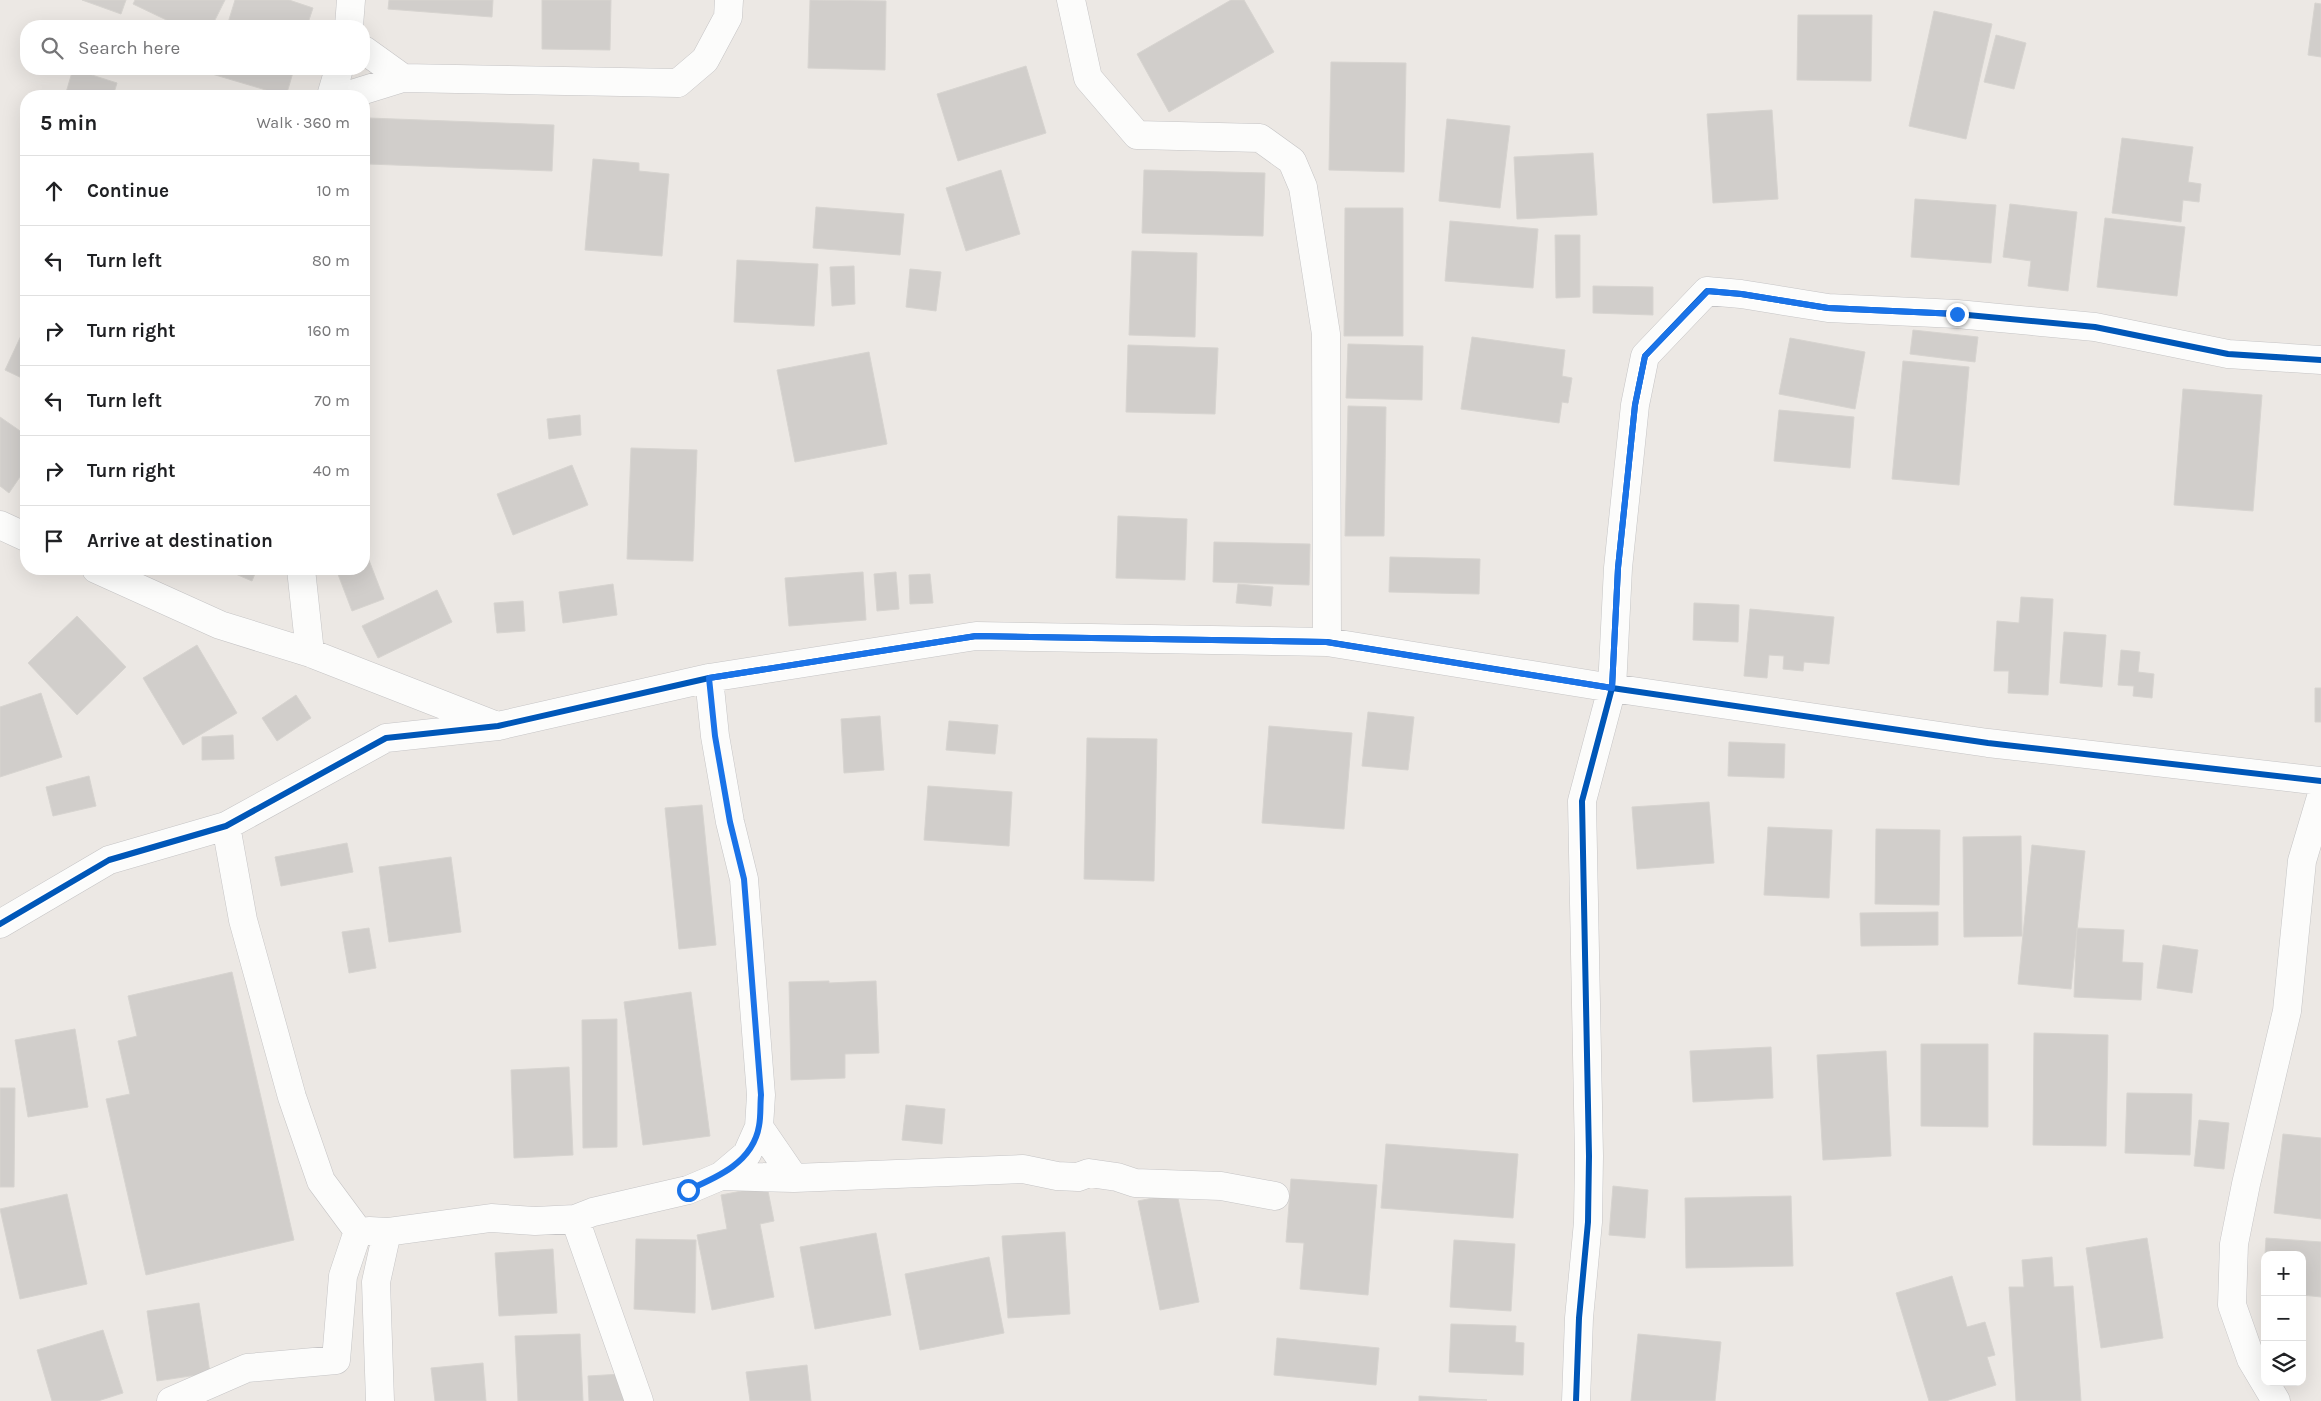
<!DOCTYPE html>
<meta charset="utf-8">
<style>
:root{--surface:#fff;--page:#f2f2f2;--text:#202124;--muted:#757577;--line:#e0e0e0}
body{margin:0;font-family:Karla,sans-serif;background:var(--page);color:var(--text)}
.controls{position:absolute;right:15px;bottom:15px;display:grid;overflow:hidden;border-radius:10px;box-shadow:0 5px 20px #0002}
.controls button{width:45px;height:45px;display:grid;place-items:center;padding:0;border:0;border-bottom:1px solid var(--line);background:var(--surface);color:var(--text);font:25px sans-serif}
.stop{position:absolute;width:15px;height:15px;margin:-11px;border:4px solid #1a73e8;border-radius:50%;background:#fff}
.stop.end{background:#1a73e8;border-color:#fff;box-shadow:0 1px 5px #0008}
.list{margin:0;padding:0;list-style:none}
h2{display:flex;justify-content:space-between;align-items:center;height:65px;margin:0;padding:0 20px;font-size:21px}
h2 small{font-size:16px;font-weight:400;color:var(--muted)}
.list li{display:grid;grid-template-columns:32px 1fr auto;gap:15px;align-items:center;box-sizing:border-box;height:70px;padding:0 20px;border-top:1px solid var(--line)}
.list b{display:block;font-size:19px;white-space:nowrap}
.list em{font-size:16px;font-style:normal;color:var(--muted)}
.icon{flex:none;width:28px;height:28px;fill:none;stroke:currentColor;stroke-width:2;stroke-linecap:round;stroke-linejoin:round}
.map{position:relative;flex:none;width:2321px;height:1401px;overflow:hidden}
.search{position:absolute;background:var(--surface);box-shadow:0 5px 20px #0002;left:20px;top:20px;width:350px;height:55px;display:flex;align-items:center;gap:12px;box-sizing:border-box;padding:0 18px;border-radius:20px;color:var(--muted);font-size:19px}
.panel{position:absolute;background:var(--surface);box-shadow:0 5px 20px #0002;left:20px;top:90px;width:350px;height:485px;border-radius:20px}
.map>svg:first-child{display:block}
.building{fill:#d1cecb;stroke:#d7d4d0}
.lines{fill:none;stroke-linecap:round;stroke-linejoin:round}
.minor-casing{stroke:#c5c4c5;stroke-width:29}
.minor{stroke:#fcfcfb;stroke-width:28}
.cycleway-casing{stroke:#fff;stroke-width:9}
.cycleway{stroke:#0057b8;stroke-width:6}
.route{stroke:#1a73e8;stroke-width:6}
</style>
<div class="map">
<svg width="2321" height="1401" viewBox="0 0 2321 1401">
<rect width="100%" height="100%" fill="#ece8e4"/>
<!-- building -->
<path class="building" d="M82 0H126L121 14Z
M135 0H225L212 26H179L133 4Z
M235 0H289L313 8 307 26H227Z
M389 0H493L492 17 388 9Z
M542 0H611L610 50 542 49Z
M810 0 886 1 885 70 808 68Z
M1231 0H1244L1274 52 1169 112 1137 54Z
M2315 3 2321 4V57L2308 55Z
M1934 11 1992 24 1966 139 1909 126Z
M1798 15H1872L1871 81 1797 80Z
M1996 35 2026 43 2014 89 1984 82Z
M1331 62 1406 63 1404 172 1329 170Z
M1026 66 1046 133 958 161 937 94Z
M73 69 117 83 113 96H65Z
M214 69H294L286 96 212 74Z
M1772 110 1778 199 1713 203 1707 114Z
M369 118 554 125 552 171 368 164Z
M1447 119 1510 126 1500 208 1439 201Z
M2122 138 2193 147 2188 182 2201 184 2199 202 2183 200 2181 222 2112 213Z
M1593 153 1597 215 1517 219 1514 157Z
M593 159 639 163V171L669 174 662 256 585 250Z
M1001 170 1020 234 966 251 946 188Z
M1144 170 1265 173 1263 236 1142 233Z
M1915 199 1996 205 1991 263 1911 257Z
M2010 204 2077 212 2068 291 2028 286 2031 261 2003 257Z
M816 207 904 214 900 255 813 248Z
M1345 208H1403V336H1344Z
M2105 218 2185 227 2177 296 2097 287Z
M1450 221 1538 229 1533 288 1445 281Z
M1555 235H1580V297L1556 298Z
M1132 251 1197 253 1195 337 1129 335Z
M737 260 818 264 814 326 734 322Z
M854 266 855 304 832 306 830 267Z
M910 269 941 272 936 311 906 307Z
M1593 286 1653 287V315L1593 313Z
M26 325V380L5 370Z
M1913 330 1978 337 1975 362 1910 354Z
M1472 337 1565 350 1562 376 1572 378 1568 403 1562 402 1559 423 1461 409Z
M1790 338 1865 352 1855 409 1779 394Z
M1348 344 1423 346 1422 400 1346 398Z
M1128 345 1218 348 1215 414 1126 412Z
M869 352 887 444 795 462 777 370Z
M1903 361 1969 367 1959 485 1892 479Z
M2183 389 2262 395 2253 511 2174 505Z
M1348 406 1386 407 1384 536H1345Z
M1779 410 1854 417 1850 468 1774 461Z
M580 415 581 435 549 439 547 419Z
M0 417 26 435V468L9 493 0 486Z
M631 448 697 450 693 561 627 559Z
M572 465 588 505 513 535 497 494Z
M1118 516 1187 519 1185 580 1116 578Z
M1214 542 1310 544 1309 585 1213 582Z
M367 555 384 599 352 611 336 569H364V556Z
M1390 557 1480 559 1479 594 1389 592Z
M224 569H257L252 581Z
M863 572 866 620 789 626 785 578Z
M896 572 899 609 877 611 874 574Z
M930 574 933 603 910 604 909 575Z
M613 584 617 615 563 623 559 592Z
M1238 584 1273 587 1271 606 1236 603Z
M437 590 452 622 378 658 362 626Z
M2021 597 2053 599 2048 695 2008 693 2009 671H1994L1997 621 2019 623Z
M523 601 525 631 497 633 494 603Z
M1694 603 1739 605 1738 642 1693 640Z
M1750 609 1834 617 1829 664 1804 662 1803 671 1783 669 1784 656 1769 655 1767 678 1744 676Z
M77 616 126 667 77 715 28 663Z
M2064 632 2106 635 2102 687 2060 683Z
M197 645 237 713 183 745 143 678Z
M2121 650 2140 652 2138 672 2154 674 2152 698 2133 696 2134 686 2118 685Z
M2315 688H2321V722H2315Z
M41 693 62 757 0 777V707Z
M296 695 311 718 277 741 262 718Z
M1368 712 1414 717 1408 770 1362 766Z
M880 716 884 770 844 773 841 719Z
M949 721 998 725 995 754 946 750Z
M1269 726 1352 733 1344 829 1262 823Z
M233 735 234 759 202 760V737Z
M1087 738 1157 739 1154 881 1084 879Z
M1729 742 1785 744 1784 778 1728 776Z
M89 776 96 806 53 816 46 787Z
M928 786 1012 792 1009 846 924 840Z
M1709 802 1714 863 1637 869 1632 807Z
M702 805 716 945 679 949 665 808Z
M1768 827 1832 830 1829 898 1764 895Z
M1876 829 1940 830 1939 905 1875 904Z
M2021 836 2022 936 1964 937 1963 837Z
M347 843 353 872 281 886 275 857Z
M2032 845 2085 851 2071 989 2018 984Z
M451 857 461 932 389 942 379 867Z
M1938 912V945L1861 946 1860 913Z
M369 928 376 968 349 973 342 932Z
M2077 928 2124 930 2122 962 2143 963 2141 1000 2074 997Z
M2163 945 2198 950 2192 993 2157 988Z
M232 972 294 1240 146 1275 106 1099 130 1094 118 1041 137 1036 128 996Z
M829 981V983L876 981 879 1053 845 1054V1078L791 1080 789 982Z
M691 992 710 1136 643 1145 624 1002Z
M617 1019V1147L583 1148 582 1020Z
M75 1029 88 1107 28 1117 15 1040Z
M2034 1033 2108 1035 2106 1146 2033 1145Z
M1921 1044H1988V1127L1921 1126Z
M1771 1047 1773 1098 1693 1102 1690 1051Z
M1886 1051 1891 1156 1823 1160 1817 1055Z
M569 1067 573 1155 514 1158 511 1070Z
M0 1088H15L14 1187H0Z
M2127 1093 2192 1094 2190 1155 2125 1153Z
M906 1105 945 1109 942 1144 902 1140Z
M2199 1120 2229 1123 2224 1169 2194 1166Z
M2283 1134 2321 1138V1219L2274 1213Z
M1386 1144 1518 1154 1513 1218 1381 1208Z
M1291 1179 1377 1185 1368 1295 1300 1289 1304 1243 1286 1242Z
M767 1186 774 1221 760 1224 774 1297 712 1310 697 1235 727 1229 721 1195Z
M1613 1186 1648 1190 1645 1238 1609 1235Z
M1177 1193 1199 1302 1160 1310 1138 1201Z
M67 1194 87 1284 20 1299 0 1209Z
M1791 1196 1793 1266 1686 1268 1685 1198Z
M1065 1232 1070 1314 1008 1318 1002 1236Z
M876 1233 891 1315 815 1329 800 1247Z
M2147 1238 2163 1338 2101 1348 2086 1248Z
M2266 1238 2321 1242V1297L2302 1295V1255H2265Z
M636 1239 696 1240 695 1313 634 1309Z
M1454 1240 1515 1244 1511 1311 1450 1307Z
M553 1249 557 1313 499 1316 495 1253Z
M2265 1256V1293L2262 1292Z
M989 1257 1004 1333 920 1350 905 1274Z
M2052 1257 2054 1287 2073 1286 2081 1401H2016L2009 1287H2024L2022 1260Z
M1952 1276 1967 1327 1985 1322 1995 1355 1987 1357 1996 1385 1946 1401H1929L1896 1293Z
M199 1303 210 1373 157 1381 147 1311Z
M1451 1324 1516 1326 1515 1342 1524 1343 1523 1375 1449 1372Z
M103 1330 123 1393 98 1401H52L37 1350Z
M580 1334 583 1401H518L515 1336Z
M1638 1334 1721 1342 1715 1401H1631Z
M1277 1338 1379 1348 1376 1385 1274 1375Z
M483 1363 486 1401H435L431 1368Z
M807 1365 811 1401H750L746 1372Z
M622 1374 624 1401H589L588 1376Z
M1419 1396 1487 1400 1419 1401Z"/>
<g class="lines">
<!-- minor casing -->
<g class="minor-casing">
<path id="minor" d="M1071 0 1088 78 1137 135 1260 138 1292 161 1303 187 1326 334 1327 642
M349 26 351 0
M364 50 403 78
M331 96 339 69
M345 96 403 78 678 83 705 60 728 17 729 0
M0 525 26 537
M96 569 220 625 310 653 492 724
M301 569 310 653
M226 826 243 920 292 1097 321 1181 358 1231
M0 924 109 860 226 826 386 738 498 726 709 678 976 636 1327 642 1612 688 1988 743 2321 781
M759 1127 794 1178 1023 1169 1057 1176 1078 1177 1089 1173 1117 1177 1135 1183 1221 1186 1275 1196
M721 1176 794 1178
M575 1219 639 1401
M369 1231 387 1232 376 1282 380 1401
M387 1232 491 1218 535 1221 575 1219 593 1212 688 1190 721 1176 747 1154 759 1127 761 1095 744 879 730 822 715 736 709 678
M171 1401 247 1368 336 1360 343 1276 358 1231
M1576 1401 1579 1318 1588 1222 1589 1156 1582 801 1612 688 1618 568 1635 405 1645 356 1707 291 1741 294 1828 308 1957 314 2095 327 2228 354 2321 360
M2276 1401 2251 1359 2232 1305 2234 1244 2246 1184 2287 1011 2302 861 2321 797"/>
</g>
<!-- minor -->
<use href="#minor" class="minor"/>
<!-- cycleway casing -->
<g class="cycleway-casing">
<path id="cycleway" d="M0 924 109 860 226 826 386 738 498 726 709 678 976 636 1327 642 1612 688 1988 743 2321 781
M1576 1401 1579 1318 1588 1222 1589 1156 1582 801 1612 688 1618 568 1635 405 1645 356 1707 291 1741 294 1828 308 1957 314 2095 327 2228 354 2321 360"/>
</g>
<!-- cycleway -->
<use href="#cycleway" class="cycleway"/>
</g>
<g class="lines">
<!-- route -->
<path class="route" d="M688 1190C718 1177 753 1162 759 1126 761 1116 760 1105 761 1095L744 879 730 822 715 736 709 678 976 636 1326 642 1612 688 1618 568 1635 405 1645 356 1708 291 1742 294 1828 308 1957 314"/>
</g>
</svg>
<div class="controls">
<button>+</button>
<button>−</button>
<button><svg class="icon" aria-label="layers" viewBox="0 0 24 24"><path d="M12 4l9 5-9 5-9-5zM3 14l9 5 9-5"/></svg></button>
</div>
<div class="stop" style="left:688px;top:1190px"></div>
<div class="stop end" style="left:1957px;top:314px"></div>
<div class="search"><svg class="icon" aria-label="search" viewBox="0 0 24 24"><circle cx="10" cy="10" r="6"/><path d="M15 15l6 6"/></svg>Search here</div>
<section class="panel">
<h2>5 min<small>Walk · 360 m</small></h2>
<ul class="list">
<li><svg class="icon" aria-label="ahead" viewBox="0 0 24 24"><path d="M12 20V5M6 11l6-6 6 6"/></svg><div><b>Continue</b></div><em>10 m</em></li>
<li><svg class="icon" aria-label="left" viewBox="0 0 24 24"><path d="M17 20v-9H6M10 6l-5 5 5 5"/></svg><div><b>Turn left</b></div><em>80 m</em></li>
<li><svg class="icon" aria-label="right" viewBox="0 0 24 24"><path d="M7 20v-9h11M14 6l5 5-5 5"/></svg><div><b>Turn right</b></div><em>160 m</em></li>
<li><svg class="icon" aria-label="left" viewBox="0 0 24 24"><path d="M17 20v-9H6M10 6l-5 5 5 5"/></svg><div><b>Turn left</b></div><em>70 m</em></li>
<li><svg class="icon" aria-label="right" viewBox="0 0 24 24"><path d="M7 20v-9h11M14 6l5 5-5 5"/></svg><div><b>Turn right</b></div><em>40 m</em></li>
<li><svg class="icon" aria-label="arrive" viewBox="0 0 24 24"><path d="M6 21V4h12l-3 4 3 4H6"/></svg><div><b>Arrive at destination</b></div></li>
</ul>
</section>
</div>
